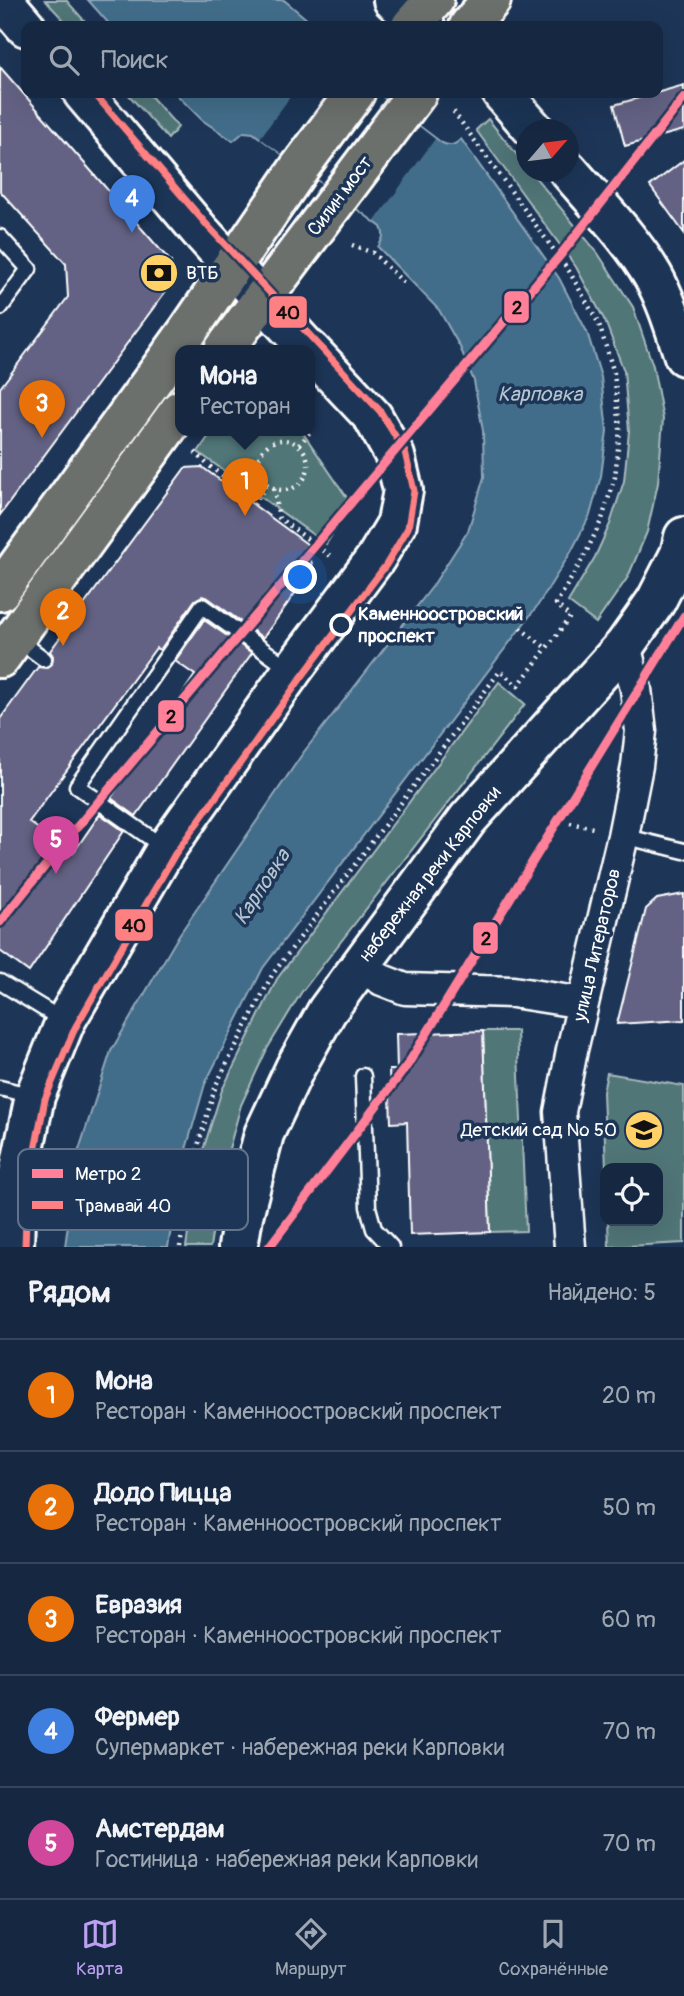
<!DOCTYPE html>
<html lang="ru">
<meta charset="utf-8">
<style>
:root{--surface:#162841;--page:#1f3048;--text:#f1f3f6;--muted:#9ea6b1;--line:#35445a;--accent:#bca0f2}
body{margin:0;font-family:Pangolin,sans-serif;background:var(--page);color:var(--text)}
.controls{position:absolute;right:21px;bottom:21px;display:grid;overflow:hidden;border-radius:14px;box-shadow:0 7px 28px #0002}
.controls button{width:63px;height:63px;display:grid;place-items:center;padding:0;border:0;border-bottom:2px solid var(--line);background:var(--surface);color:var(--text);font:35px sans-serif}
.compass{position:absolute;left:516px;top:119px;width:63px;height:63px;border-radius:50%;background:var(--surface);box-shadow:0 7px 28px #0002;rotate:62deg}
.you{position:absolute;left:301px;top:578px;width:24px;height:24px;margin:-18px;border:5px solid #fff;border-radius:50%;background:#1a73e8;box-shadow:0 0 0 10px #1a73e833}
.badge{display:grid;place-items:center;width:46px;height:46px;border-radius:50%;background:var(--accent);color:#fff;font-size:23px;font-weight:700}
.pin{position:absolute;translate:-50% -58px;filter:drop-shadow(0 2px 4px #0008)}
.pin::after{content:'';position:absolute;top:37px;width:24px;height:21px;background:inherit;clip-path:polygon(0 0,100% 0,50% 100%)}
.popup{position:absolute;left:175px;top:345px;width:140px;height:91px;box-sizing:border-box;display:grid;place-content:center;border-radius:14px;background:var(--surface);filter:drop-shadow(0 2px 5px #0005);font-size:23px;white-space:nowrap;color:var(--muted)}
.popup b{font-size:26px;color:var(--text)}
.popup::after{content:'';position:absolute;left:50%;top:100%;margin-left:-14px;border:14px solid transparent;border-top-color:var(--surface)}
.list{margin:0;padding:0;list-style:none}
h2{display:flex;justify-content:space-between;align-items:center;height:91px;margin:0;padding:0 28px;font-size:30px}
h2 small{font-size:23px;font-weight:400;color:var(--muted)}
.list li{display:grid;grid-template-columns:46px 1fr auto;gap:21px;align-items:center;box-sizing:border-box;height:112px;padding:0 28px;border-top:2px solid var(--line)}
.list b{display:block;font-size:26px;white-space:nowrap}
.list p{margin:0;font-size:23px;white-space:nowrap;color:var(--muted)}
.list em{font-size:23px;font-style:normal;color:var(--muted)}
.icon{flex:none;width:38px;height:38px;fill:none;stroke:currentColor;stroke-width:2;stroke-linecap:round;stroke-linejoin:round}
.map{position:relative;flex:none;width:684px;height:1247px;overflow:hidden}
.search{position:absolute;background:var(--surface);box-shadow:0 7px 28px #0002;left:21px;right:21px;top:21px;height:77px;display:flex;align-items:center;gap:18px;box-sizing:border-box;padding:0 24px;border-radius:14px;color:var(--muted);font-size:26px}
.sheet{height:651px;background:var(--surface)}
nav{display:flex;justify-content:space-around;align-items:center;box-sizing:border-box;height:98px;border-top:2px solid var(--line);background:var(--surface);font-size:19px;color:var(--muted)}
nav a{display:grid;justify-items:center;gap:4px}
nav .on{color:var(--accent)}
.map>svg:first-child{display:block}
.green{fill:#517678;stroke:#a8babc;stroke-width:2}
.water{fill:#436d8a;stroke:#8ea7b9;stroke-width:2}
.pier{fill:#1d3557}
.building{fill:#636284;stroke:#fff;stroke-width:2}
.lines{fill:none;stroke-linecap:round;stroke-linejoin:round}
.lane-casing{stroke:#fff;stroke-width:19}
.street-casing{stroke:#fff;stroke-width:35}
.secondary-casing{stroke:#fff;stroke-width:44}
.primary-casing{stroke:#fff;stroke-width:44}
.path{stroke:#fff;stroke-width:4.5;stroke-dasharray:2 5;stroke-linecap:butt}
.lane{stroke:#1d3557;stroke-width:14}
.street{stroke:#1d3557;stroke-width:30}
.secondary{stroke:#1d3557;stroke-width:38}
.primary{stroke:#6c706d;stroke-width:38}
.tram-1-casing{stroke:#1d3557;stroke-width:12}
.tram-1{stroke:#ff8082;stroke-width:7}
.metro-1-casing{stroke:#1d3557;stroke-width:14}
.metro-1{stroke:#ff8098;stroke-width:9}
.stop-dot{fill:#1d3557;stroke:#fff;stroke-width:3.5}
.labels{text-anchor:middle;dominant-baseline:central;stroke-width:7;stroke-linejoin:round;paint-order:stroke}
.street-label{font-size:19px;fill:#fff;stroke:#1d3557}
.poi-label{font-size:19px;fill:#fff;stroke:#1d3557;text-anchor:start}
.stop-label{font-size:19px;font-weight:bold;fill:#fff;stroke:#1d3557;text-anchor:start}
.water-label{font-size:21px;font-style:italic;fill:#b4c5d0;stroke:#1d3557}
.key{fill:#1d3557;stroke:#617289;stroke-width:2}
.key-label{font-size:19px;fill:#fff}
.line-badge{stroke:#1d3557;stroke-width:2.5}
.pale-badge-label{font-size:19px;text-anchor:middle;font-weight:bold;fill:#111}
</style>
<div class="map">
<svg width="684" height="1247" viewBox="0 0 684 1247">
<rect width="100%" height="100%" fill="#1d3557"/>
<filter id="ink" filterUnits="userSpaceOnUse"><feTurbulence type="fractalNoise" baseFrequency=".0143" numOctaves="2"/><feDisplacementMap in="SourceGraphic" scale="14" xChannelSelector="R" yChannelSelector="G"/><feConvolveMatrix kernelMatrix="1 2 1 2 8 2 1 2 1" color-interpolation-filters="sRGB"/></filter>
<g filter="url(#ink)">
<!-- green -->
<path class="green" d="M45 0H66L89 26H69Z
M127 93H148L178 127 168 139Z
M488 119 526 166V172H531L597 252 633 307 653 366 663 419 658 483 647 532 628 577 596 623 568 602 595 557 610 524 624 481 629 431 624 371 605 321 576 267 476 130Z
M213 430H301L352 505 326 544 198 452Z
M499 682 525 704 301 993 267 1049 241 1105 221 1178 210 1247H186L197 1169 222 1090 277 979Z
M483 1031H517L526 1231 490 1232Z
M607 1073 684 1086V1243L609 1247 608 1221H658V1168H606L603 1092Z"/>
<!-- water -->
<path class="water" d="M88 0H284L315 26H111Z
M175 93H376L442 143C451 147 455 145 461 139L559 278 587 332 601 377 607 431 601 476 590 515 571 552 538 605 263 968 205 1084 182 1163 168 1247H65L77 1156 111 1051 179 935 303 753 432 587 468 531 484 477 483 431 474 381 460 347 439 310 378 247C383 239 385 235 381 227L253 133 244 132 233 141 202 120Z"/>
<!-- pier -->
<path class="pier" d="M293 93H376L435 139 375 221 260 138Z"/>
<!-- building -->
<path class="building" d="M0 67 171 262 174 280 0 515V388L68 297 66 264 0 191Z
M684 85V130L625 146 614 105Z
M684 160V233L650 186Z
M202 467 307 544 313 568 263 638 208 598 202 596 195 600 160 650 156 648 29 822 73 853 100 814 124 831 29 972 0 951V719L38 667 47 668 52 664 53 656 50 651 185 468Z
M204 620 252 653 136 816 111 798 195 675 175 661Z
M684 894V1020L617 1024 646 909 657 899Z
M483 1031 490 1232 410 1235 407 1122 391 1123 389 1070H397L396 1034Z"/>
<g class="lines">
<!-- lane casing -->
<g class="lane-casing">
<path id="lane" d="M0 237 29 269 0 308
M16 638 44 659
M623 836 684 851
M166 849 77 786 202 606 291 670
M0 982 64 1021
M363 1076 368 1207 374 1229 391 1247
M0 1088 33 1096"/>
</g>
<!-- street casing -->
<g class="street-casing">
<path id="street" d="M359 966 382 980 405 989 513 992 583 1003
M570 1247 560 1112 572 1050 623 836 637 766 641 731 636 689 625 645"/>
</g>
<!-- secondary casing -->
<g class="secondary-casing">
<path id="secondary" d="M3 0 26 27
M393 0 425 26
M83 93 200 231 309 350
M502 93 534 130
M568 170C596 203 631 238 653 276 667 301 675 329 684 356
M14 1247 16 1188 35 1096 65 1022 166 849 292 671 376 558 397 523 403 490 395 456 373 417 310 350
M238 1247 243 1216 264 1134 295 1068 327 1011 468 819 625 645 656 601 680 554 684 537"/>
</g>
<!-- primary casing -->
<g class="primary-casing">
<path id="primary" d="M411 26 434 0
M469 26 491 0
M224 350 417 93
M0 591 188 331 300 167 355 93
M0 658 180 410"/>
</g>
<!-- path -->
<path class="path" d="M352 245 373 253 405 284
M258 465a25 25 0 1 1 50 0a25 25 0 1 1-50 0Z
M299 445 310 432
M195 452 208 465 234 485 262 479
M274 489 279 518 332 557
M254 505 267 485
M520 628 546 648
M570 823 593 828
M180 1247 192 1166 216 1085 272 975 500 671 518 686 570 617 556 604 585 555 602 519 615 477 620 429 614 373 599 324 569 271 451 108"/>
<!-- lane -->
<use href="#lane" class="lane"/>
<!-- street -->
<use href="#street" class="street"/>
<!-- secondary -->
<use href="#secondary" class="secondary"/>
<!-- primary -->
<use href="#primary" class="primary"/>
<!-- tram-1 casing -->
<g class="tram-1-casing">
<path id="tram-1" d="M25 1247 27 1191 45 1099 75 1028 175 854 301 678 386 565 408 528 414 491 405 452 380 411 206 224 94 93"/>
</g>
<!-- tram-1 -->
<use href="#tram-1" class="tram-1"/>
<!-- metro-1 casing -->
<g class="metro-1-casing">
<path id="metro-1" d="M0 922 62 845 562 253 684 98
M269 1247 408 1064 684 616"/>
</g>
<!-- metro-1 -->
<use href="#metro-1" class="metro-1"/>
</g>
</g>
<!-- icons -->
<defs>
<g id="bank-disc" transform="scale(2.0125)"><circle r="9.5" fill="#ffd166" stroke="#1d3557"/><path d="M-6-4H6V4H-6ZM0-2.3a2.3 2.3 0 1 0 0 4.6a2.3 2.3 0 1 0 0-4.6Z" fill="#111"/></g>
<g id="school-disc" transform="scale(2.0125)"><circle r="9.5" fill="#ffd166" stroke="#1d3557"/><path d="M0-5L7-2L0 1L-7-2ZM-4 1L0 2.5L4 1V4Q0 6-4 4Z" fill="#111"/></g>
</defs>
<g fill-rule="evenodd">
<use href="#bank-disc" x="159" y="273"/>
<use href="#school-disc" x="644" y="1130"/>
</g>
<!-- markers -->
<circle class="stop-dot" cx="341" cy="625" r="10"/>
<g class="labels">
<!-- street labels -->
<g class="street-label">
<text transform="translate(340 196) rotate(-53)">Силин мост</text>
<text transform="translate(430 874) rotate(-52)">набережная реки Карповки</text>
<text transform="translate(597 945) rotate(-77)">улица Литераторов</text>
</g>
<!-- poi labels -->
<g class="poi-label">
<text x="186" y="273">ВТБ</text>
<text x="617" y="1130" text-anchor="end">Детский сад № 50</text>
</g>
<!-- stop labels -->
<g class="stop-label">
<text x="358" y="614">Каменноостровский<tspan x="358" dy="22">проспект</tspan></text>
</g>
<!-- water labels -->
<g class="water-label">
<text x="540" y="394">Карповка</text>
<text transform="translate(262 887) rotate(-57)">Карповка</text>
</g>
</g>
<!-- legend -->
<rect x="18" y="1149" width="230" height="81" rx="10" class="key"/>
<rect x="32" y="1169" width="31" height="9" fill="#ff8098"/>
<rect x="32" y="1201" width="31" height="8" fill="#ff8082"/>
<g class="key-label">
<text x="75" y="1180">Метро 2</text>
<text x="75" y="1212">Трамвай 40</text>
</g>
<g class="line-badge">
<rect x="503" y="290" width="27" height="34" rx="7" fill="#ff8098"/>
<rect x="268" y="295" width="40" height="34" rx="7" fill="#ff8082"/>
<rect x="157" y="699" width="28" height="34" rx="7" fill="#ff8098"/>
<rect x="114" y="908" width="40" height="34" rx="7" fill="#ff8082"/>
<rect x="472" y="921" width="27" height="34" rx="7" fill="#ff8098"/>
</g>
<g class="pale-badge-label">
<text x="517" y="314">2</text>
<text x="288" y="319">40</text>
<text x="171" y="723">2</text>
<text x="134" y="932">40</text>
<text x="486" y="945">2</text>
</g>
</svg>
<div class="controls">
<button><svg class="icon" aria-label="locate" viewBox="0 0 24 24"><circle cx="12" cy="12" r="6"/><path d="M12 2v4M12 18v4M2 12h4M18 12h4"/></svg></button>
</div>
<svg class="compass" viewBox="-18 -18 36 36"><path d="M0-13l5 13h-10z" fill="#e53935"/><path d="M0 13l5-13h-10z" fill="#9ea6b1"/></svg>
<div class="you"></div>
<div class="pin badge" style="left:245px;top:516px;background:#e8710a">1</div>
<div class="popup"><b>Мона</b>Ресторан</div>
<div class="pin badge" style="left:63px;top:646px;background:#e8710a">2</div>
<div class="pin badge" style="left:42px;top:438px;background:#e8710a">3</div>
<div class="pin badge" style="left:132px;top:233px;background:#3f7fe0">4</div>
<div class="pin badge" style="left:56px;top:874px;background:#d1479c">5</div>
<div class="search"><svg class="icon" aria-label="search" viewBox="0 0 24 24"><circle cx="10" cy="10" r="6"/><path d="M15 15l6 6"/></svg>Поиск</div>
</div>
<section class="sheet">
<h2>Рядом<small>Найдено: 5</small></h2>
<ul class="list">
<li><span class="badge" style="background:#e8710a">1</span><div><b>Мона</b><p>Ресторан · Каменноостровский проспект</p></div><em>20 m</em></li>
<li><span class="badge" style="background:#e8710a">2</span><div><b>Додо Пицца</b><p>Ресторан · Каменноостровский проспект</p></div><em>50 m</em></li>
<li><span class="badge" style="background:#e8710a">3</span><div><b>Евразия</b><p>Ресторан · Каменноостровский проспект</p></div><em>60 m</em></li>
<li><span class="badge" style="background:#3f7fe0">4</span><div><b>Фермер</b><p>Супермаркет · набережная реки Карповки</p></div><em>70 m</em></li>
<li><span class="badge" style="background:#d1479c">5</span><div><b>Амстердам</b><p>Гостиница · набережная реки Карповки</p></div><em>70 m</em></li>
</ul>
</section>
<nav>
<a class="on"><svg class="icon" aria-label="map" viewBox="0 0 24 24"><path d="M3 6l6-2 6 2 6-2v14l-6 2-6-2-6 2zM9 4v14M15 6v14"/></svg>Карта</a>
<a><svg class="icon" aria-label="directions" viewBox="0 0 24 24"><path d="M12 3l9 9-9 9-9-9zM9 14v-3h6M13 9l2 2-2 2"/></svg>Маршрут</a>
<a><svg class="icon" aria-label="saved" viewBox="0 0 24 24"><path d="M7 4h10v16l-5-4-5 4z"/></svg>Сохранённые</a>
</nav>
